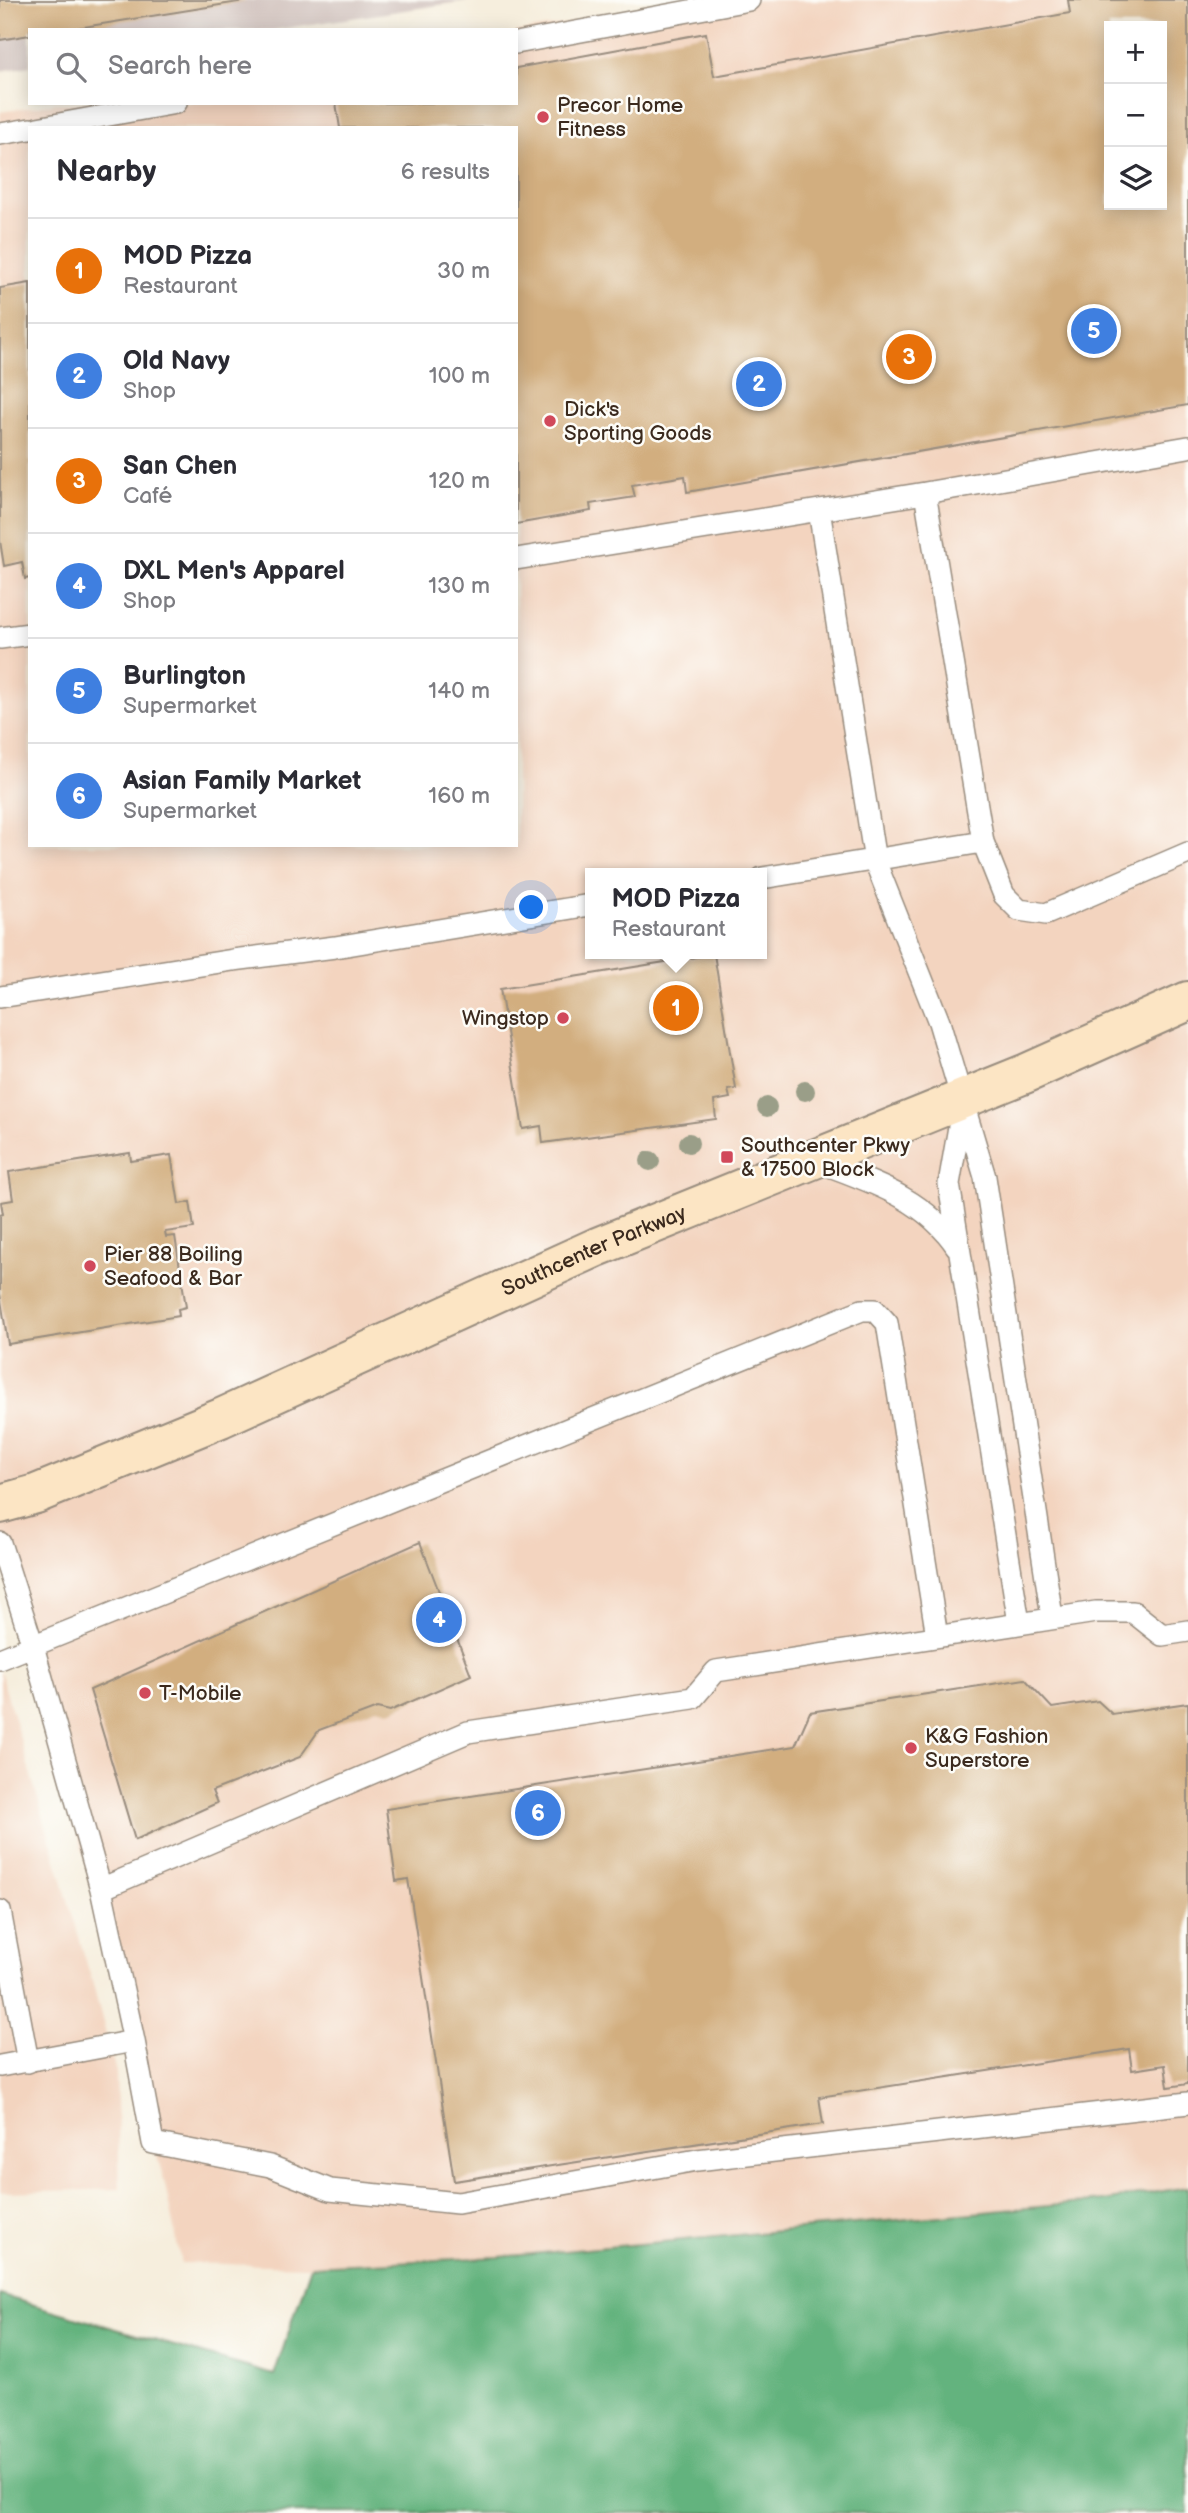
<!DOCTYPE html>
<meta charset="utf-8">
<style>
:root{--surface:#fff;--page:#f7f7f7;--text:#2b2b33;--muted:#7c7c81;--line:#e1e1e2;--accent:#1a73e8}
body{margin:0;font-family:"Balsamiq Sans",sans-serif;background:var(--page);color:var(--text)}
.controls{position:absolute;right:21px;top:21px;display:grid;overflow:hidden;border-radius:0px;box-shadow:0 4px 18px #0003}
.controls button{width:63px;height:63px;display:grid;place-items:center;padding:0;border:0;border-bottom:2px solid var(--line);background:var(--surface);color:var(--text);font:35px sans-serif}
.you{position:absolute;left:532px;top:908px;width:24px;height:24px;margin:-18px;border:5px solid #fff;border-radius:50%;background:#1a73e8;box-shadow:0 0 0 10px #1a73e833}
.badge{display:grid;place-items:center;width:46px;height:46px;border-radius:50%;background:var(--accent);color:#fff;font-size:23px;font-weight:700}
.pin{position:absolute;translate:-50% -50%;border:4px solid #fff;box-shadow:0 2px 7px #0006}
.popup{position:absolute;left:585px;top:868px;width:182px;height:91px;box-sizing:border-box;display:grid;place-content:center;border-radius:0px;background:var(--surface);filter:drop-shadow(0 2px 5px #0005);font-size:23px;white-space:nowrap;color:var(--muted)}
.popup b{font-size:26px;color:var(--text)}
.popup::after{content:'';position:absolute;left:50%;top:100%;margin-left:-14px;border:14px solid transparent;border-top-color:var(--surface)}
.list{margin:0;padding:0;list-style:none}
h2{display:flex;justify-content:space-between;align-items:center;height:91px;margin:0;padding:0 28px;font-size:30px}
h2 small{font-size:23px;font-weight:400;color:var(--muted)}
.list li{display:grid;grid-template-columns:46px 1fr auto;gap:21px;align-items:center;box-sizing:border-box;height:105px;padding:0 28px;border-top:2px solid var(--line)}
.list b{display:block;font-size:26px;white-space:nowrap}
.list p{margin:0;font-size:23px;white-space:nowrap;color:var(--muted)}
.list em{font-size:23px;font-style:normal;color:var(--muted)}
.icon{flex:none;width:38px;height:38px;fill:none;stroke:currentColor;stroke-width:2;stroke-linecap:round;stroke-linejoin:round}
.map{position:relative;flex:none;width:1188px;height:2513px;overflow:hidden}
.search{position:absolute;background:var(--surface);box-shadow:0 4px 18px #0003;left:28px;top:28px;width:490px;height:77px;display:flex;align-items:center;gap:18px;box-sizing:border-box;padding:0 24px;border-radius:0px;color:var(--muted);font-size:26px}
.panel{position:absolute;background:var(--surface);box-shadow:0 4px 18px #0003;left:28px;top:126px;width:490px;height:721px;border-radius:0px}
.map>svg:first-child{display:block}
.built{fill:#f3d4bf;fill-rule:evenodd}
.industrial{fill:#cfc0bb}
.forest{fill:#64b37e;stroke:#506e4e;stroke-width:2}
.building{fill:#d2ae7f;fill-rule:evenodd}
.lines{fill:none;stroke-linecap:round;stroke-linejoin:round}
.lane-casing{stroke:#988c7e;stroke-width:24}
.secondary-casing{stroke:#988c7e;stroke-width:42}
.lane{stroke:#fff;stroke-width:21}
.secondary{stroke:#fce5c4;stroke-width:38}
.tree{fill:#9a9e88}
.poi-dot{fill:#d1495b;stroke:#fdfcf7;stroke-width:2.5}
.labels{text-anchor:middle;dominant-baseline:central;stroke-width:5;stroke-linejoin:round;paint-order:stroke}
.poi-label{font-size:21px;fill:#3b2a1e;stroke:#fdfcf7;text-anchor:start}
.street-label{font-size:21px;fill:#3b2a1e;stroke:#fdfcf7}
</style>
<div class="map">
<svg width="1188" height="2513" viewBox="0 0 1188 2513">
<rect width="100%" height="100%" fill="#fdfcf7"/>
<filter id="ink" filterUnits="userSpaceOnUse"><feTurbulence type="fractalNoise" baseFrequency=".0143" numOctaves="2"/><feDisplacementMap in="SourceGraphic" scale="14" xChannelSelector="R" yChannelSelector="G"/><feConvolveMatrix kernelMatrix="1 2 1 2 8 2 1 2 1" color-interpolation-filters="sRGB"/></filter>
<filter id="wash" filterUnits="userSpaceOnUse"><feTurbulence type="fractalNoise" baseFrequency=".00686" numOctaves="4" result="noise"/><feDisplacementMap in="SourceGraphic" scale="28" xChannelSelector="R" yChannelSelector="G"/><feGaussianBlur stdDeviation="1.57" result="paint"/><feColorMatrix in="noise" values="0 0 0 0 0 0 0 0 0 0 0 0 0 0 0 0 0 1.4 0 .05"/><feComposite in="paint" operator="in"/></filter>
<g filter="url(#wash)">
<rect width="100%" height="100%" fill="#f6eedd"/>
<!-- built -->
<path class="built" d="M718 0H1188V2187L1103 2201 499 2257 311 2266 181 2263 164 2180 153 2143 134 2041 0 1544V112L58 103H516V32ZM1109 26H1162V205H1109ZM30 128H516V845H30ZM590 873H762V954H590Z
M0 1671 94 1988 116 2072 120 2189 0 2192Z"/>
<!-- industrial -->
<path class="industrial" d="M0 0H472L273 30H30V66L0 71Z"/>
<!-- forest -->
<path class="forest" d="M1188 2187V2513H0V2295L274 2375 311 2266 499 2257 1103 2201Z"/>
<g id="blocks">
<!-- building -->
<path class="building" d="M0 0H245V1L65 30H30V35L0 40Z
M1068 0H1188V405L687 492 685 476 632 485 635 497 590 504 591 511 516 524V128H340L336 103H516V68L706 33 714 76 1070 13ZM1109 26H1162V205H1109Z
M30 283V578L25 579 22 562 4 566 0 541V288Z
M714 954 736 1089 728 1090 730 1098 714 1101 716 1119 543 1143 541 1126 523 1129 500 989Z
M130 1153 131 1161 171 1155 179 1204 190 1202 194 1228 165 1232 166 1237 175 1236 186 1307 178 1309 179 1316 8 1344 0 1294V1215L3 1214 1 1202 13 1200 9 1172Z
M420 1542 471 1675 390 1711 377 1708 319 1730 300 1757 212 1791 217 1803 135 1840 90 1690Z
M1025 1679 1052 1708 1098 1701 1112 1714 1188 1703V2084L1168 2087 1165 2065 1132 2070 1129 2049 819 2097 823 2124 454 2181 408 1879 396 1881 386 1809 795 1746 810 1712Z"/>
</g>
</g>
<g filter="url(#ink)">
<use href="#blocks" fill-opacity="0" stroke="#988c7e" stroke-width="2"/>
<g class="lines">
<!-- lane casing -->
<g class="lane-casing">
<path id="lane" d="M516 43 749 0
M37 128 176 103
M0 134 30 129
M925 493 983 842 1004 895 1019 910 1046 914 1188 853
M819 510 875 861 939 1022 985 1177 1052 1617
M516 559 925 493 1188 447
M0 638 30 634
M762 878 983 842
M0 997 233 960 335 947 590 905
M963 1104 949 1184 1019 1623
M814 1160C868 1181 923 1196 957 1247
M0 1543 33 1646 101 1889 134 2041 153 2143 270 2166 330 2190 458 2203 697 2160 1188 2103
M0 1659 862 1310H875L887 1323 937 1636
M101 1889 468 1732 693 1698 716 1671 1096 1612H1133L1162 1635 1188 1631
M0 1911 28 2062
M0 2066 134 2041"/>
</g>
<!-- secondary casing -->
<g class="secondary-casing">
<g id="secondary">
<path id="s1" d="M0 1504 36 1494 221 1418 597 1247 1027 1073 1188 1001"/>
</g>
</g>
<!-- lane -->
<use href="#lane" class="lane"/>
<!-- secondary -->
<use href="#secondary" class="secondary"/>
</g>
<!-- trees -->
<g class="tree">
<circle cx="805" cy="1091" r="10"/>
<circle cx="767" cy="1107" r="10"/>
<circle cx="689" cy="1143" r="10"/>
<circle cx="650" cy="1161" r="10"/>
</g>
</g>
<!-- markers -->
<g class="poi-dot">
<circle cx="543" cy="117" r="7"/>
<circle cx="550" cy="421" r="7"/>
<circle cx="563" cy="1018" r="7"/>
<rect x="720" y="1150" width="14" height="14" rx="3.5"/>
<circle cx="90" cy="1266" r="7"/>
<circle cx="145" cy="1693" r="7"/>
<circle cx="911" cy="1748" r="7"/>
</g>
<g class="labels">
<!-- poi labels -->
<g class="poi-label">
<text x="557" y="105">Precor Home<tspan x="557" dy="24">Fitness</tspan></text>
<text x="564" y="409">Dick's<tspan x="564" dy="24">Sporting Goods</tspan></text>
<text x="549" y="1018" text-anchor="end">Wingstop</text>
<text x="741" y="1145">Southcenter Pkwy<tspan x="741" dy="24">&amp; 17500 Block</tspan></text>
<text x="104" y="1254">Pier 88 Boiling<tspan x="104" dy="24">Seafood &amp; Bar</tspan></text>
<text x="159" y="1693">T-Mobile</text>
<text x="925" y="1736">K&amp;G Fashion<tspan x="925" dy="24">Superstore</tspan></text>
</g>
<!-- street labels -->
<g class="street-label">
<text stroke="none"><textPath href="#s1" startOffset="646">Southcenter Parkway</textPath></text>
</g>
</g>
</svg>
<div class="controls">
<button>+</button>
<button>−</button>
<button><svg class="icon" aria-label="layers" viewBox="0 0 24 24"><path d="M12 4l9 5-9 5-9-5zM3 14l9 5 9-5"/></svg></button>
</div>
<div class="you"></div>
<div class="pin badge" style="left:676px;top:1008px;background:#e8710a">1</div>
<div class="popup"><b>MOD Pizza</b>Restaurant</div>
<div class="pin badge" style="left:759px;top:384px;background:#3f7fe0">2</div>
<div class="pin badge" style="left:909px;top:357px;background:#e8710a">3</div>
<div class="pin badge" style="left:439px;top:1620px;background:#3f7fe0">4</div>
<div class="pin badge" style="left:1094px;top:331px;background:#3f7fe0">5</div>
<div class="pin badge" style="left:538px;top:1813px;background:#3f7fe0">6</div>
<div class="search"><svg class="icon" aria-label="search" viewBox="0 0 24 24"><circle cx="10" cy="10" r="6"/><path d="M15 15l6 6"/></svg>Search here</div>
<section class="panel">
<h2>Nearby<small>6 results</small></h2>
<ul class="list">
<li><span class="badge" style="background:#e8710a">1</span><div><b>MOD Pizza</b><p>Restaurant</p></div><em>30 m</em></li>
<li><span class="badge" style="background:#3f7fe0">2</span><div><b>Old Navy</b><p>Shop</p></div><em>100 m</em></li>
<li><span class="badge" style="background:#e8710a">3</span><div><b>San Chen</b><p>Café</p></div><em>120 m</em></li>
<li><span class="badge" style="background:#3f7fe0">4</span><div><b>DXL Men's Apparel</b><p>Shop</p></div><em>130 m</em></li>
<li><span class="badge" style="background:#3f7fe0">5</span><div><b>Burlington</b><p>Supermarket</p></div><em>140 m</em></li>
<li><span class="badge" style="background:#3f7fe0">6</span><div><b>Asian Family Market</b><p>Supermarket</p></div><em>160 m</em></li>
</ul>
</section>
</div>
